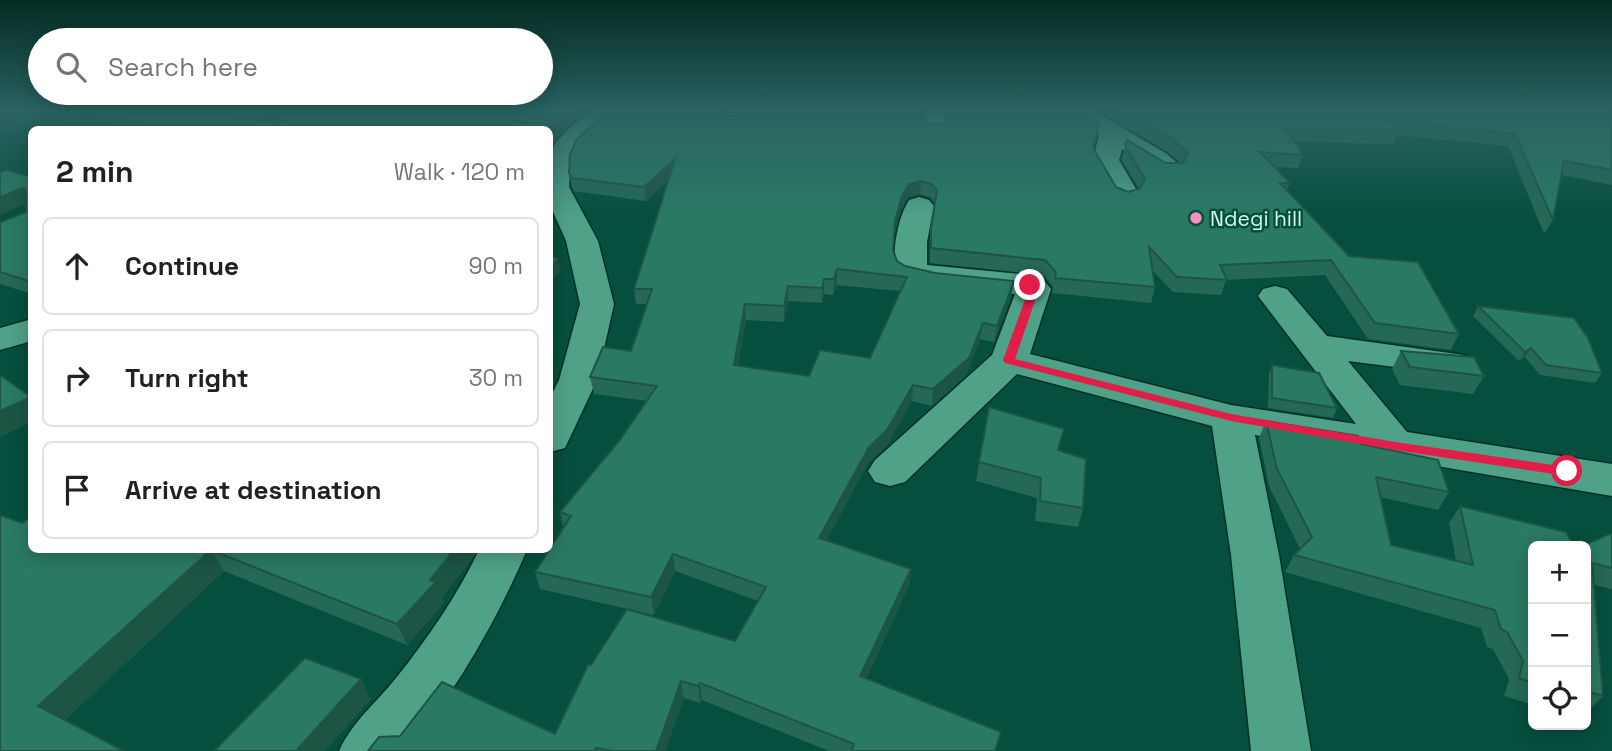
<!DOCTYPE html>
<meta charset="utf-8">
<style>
:root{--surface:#fff;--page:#f2f2f2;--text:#202124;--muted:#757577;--line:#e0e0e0}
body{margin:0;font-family:"Space Grotesk",sans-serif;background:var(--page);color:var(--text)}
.controls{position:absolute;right:21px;bottom:21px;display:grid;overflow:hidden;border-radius:10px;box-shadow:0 4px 18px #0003}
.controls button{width:63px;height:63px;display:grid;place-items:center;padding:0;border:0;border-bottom:2px solid var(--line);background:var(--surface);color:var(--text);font:35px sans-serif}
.stop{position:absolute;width:21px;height:21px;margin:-16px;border:5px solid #e11d48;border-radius:50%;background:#fff}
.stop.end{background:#e11d48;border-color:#fff;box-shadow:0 2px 7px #0008}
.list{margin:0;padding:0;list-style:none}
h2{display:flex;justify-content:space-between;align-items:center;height:91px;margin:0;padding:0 28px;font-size:30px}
h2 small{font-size:23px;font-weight:400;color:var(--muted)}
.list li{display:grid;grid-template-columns:46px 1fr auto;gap:21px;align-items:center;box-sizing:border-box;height:98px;margin:0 14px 14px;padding:0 14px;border:2px solid var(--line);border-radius:10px}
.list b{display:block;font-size:26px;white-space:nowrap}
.list em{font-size:23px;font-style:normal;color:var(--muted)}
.icon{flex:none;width:38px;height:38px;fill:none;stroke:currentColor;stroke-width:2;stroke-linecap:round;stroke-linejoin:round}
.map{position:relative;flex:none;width:1612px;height:751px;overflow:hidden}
.search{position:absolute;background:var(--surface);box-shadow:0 4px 18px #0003;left:28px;top:28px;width:525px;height:77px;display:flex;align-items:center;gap:18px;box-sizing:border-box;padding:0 24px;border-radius:38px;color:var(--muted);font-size:26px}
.panel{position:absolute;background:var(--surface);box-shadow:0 4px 18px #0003;left:28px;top:126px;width:525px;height:427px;border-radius:10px}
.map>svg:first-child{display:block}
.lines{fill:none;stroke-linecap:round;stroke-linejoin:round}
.minor-casing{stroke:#013125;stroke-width:3}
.minor{fill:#4fa188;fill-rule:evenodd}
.wall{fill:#246855;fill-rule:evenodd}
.shaded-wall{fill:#1d5545}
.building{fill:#2a7963;stroke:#1d5545;stroke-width:2;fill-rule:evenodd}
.route{fill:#e11d48}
.poi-dot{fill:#fc8fc2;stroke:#064e3d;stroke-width:2.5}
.labels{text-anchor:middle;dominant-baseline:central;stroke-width:5;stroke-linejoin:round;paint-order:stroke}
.far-poi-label{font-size:21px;fill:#d1f8ea;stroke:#064e3d;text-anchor:start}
</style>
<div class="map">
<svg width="1612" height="751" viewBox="0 0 1612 751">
<rect width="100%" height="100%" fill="#064e3d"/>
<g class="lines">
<!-- minor casing -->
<g class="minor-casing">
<path id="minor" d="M593 111H621L577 150 570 167 569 187 598 241 614 304 597 380 565 448 550 452V398L559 380 580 304 566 241 550 205V153L556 142 573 125Z
M730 111H756C748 123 739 130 724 126L721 121Z
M925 111H949L943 133 934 135 925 133 922 128Z
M1065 111H1094L1167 154 1183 168 1179 174C1157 179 1139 159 1122 149L1119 160 1139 194 1135 200 1125 203 1115 200 1093 160 1099 135Z
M919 197 929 200 934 206 927 242V265L1030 275 1042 278 1051 289 1030 354 1231 405 1356 424 1258 296 1263 289 1275 286 1287 289 1327 336 1464 355 1470 363 1464 371 1451 374 1348 361 1407 432 1612 464V496L1255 435 1279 555 1311 751H1251L1231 555 1212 426 1017 374 905 482 890 486 875 482 868 471 875 460 992 355 1015 294C994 292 908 288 897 274 892 267 895 255 895 247 896 233 901 212 909 200Z
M32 319V341L0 350V328Z
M479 550H527C496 622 457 690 407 751H339C352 722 376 703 396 678 428 638 457 596 479 550Z"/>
</g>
<!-- minor -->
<use href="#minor" class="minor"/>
</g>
<!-- wall -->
<path class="wall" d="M78 111H280L257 119 571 123 554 141 550 130H124Z
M608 111H727L723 116H738L923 111 922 117 924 122 935 125 1093 148 1116 187 1128 192 1139 189 1122 160 1127 140 1166 163H1181L1168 152 1099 111H1612V185L1561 175 1553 220 1544 234 1508 146 1396 135 1393 144 1295 142 1303 155 1298 168 1275 167 1290 183 1287 190 1349 256 1459 334 1451 350 1368 339 1325 275 1226 280 1221 295 1173 292 1153 271 1155 287 1151 303 1052 293 1053 287 1043 275 930 263V242L935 203 930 197 920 194 908 197 901 210 894 235 893 250 897 261 905 266 935 273 1014 281 1011 296 994 342 980 339 966 375 932 406 912 401 886 447 868 463 827 540 911 569 909 586 866 679 1001 732 996 751H829L702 700 700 703 684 698 665 751H368L555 734 591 665 735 641 758 601 675 571 654 615 540 589 535 572 563 527 560 512 619 441 647 401 594 394 590 377 631 351 647 304H636L634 289 669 179 646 201 574 191 572 186 569 173ZM837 285 900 291 870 358 809 376 738 366 746 320 784 322 788 301 822 303 824 294 833 295Z
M0 172 32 177V294L0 284V222L26 212V204L0 215Z
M1478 306 1602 373 1595 383 1540 375 1525 357 1519 361 1473 316Z
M1401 351 1484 376 1473 394 1400 385 1392 369Z
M1272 365 1337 408 1333 418 1268 408 1269 374Z
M1266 421 1361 444 1449 492 1438 510 1380 497 1391 545 1456 561 1449 523 1460 506 1533 546V705L1504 696 1509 679 1493 649 1487 647 1481 628 1285 572 1294 555 1300 549 1269 486 1259 438Z
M1059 450 1083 508 1078 527 1035 521 1037 498 976 481 979 462Z
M1612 533V589L1594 585 1603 696 1586 713V546Z
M32 550H479L442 597 444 603 407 645 224 571 65 720 0 751Z"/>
<!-- shaded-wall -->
<path class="shaded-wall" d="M17 111H56L0 133V117Z
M240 111H280L246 123 236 118Z
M569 111H589L571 123 554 141 550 149V131L551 128Z
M718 111H727L718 121Z
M675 159 676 172 646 201 644 187Z
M921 181 920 194 908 197 901 210 894 235 895 221 902 196 909 184Z
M23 188 31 202 0 215V197Z
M558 259 561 271 550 281V266Z
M837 269V285L833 295 834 279Z
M824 279V294L822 303V288Z
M1014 281 1011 296 994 342 997 326Z
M788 286V301L784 322V306Z
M745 304 746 320 735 382 734 365Z
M983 323 980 339 966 375 932 406 933 389Z
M1531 348 1525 357 1519 361 1525 352Z
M913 385 912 401 886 447 868 463 819 555V538L869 447Z
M31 397 32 422 0 437V411Z
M211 550 224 571 58 727 38 706Z
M454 550H479L442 597 444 603 407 645 397 624 430 580Z
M673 554 675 571 654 615 651 597Z
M911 569 909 586 859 693 860 676Z
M361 679 371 699 325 751H296Z
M681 681 684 698 665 751H656Z
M700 683 702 700 700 703 698 686Z"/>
<!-- building -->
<path class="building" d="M0 111H17L0 117Z
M103 111H240L236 118 278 120 303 111H569L551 128 550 131V130H140L138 129 143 127Z
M608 111H720L723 116H738L747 111H921L920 115 924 122 935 125 945 123 948 111H1081L1099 123 1093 148 1116 187 1128 192 1139 189 1145 179 1125 146 1127 140 1166 163H1183L1188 153 1172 139 1123 111H1612V170L1564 161 1553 220 1515 134 1383 120 1398 131 1286 128 1303 155 1260 152 1290 183H1280L1349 256 1418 262 1459 334 1375 323 1331 260 1220 265 1227 280 1177 277 1149 247 1155 287 1055 278 1056 272 1045 260 931 248V228L937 190 931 184 921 181 909 184 902 196 895 221 893 250 897 261 905 266 935 273 1014 281 997 326 983 323 969 358 933 389 913 385 887 430 869 447 819 538 911 569 860 676 1001 732 995 751H851L854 744 700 683 698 686 681 681 656 751H613L596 748 595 751H368L379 737 400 736 442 682 555 734 588 665H591L627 609 735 641 766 587 673 554 651 597 535 572 571 516 560 512 619 441 657 386 590 377 603 347 631 351 652 289H634L675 159 644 187 572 178 569 173 570 154 577 139ZM837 269 907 277 870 358 820 350 809 376 734 365 745 304 784 306 788 286 822 288 824 279H834Z
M7 170 32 177V282L0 272V222L26 212V190L23 188 0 197V172Z
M550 257 558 259 550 266Z
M1478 306 1574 318 1588 338 1602 373 1546 365 1531 348 1525 352Z
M1401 351 1474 357 1484 376 1410 367Z
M1272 365 1319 373 1337 408 1272 398Z
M0 375 31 397 0 411Z
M989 407 1064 429 1058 450 1086 459 1083 508 1040 501 1041 478 979 462Z
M1266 421 1358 436 1361 444 1438 460 1449 492 1376 477 1391 545 1473 565 1460 506 1566 532 1574 546H1533V683L1519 678 1523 661 1507 632 1501 629 1495 610 1294 555 1312 537 1277 469Z
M0 515 22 523 32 516V550H454L430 580 436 582 397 624 211 550 38 706 124 751H0Z
M1612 533V568L1592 563 1603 696 1586 691V546H1582Z
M305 658 361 679 296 751H214Z"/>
<!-- sky -->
<linearGradient id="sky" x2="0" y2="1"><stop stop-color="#032b22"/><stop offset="0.51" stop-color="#2a6362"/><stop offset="1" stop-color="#2a6362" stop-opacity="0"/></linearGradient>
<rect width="1612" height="216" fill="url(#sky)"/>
<!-- route -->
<path class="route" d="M1027 283H1034L1039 289 1015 359 1231 414 1395 442 1567 467 1574 471 1567 476 1395 450 1231 421 1005 363 1003 360 1029 289Z"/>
<!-- markers -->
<circle class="poi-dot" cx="1196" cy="218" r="7"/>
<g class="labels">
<!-- far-poi labels -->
<g class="far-poi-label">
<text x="1210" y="218">Ndegi hill</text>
</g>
</g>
</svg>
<div class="controls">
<button>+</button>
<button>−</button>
<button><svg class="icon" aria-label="locate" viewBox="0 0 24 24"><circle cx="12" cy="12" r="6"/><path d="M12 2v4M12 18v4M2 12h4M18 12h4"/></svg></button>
</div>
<div class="stop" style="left:1567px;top:471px"></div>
<div class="stop end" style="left:1030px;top:285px"></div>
<div class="search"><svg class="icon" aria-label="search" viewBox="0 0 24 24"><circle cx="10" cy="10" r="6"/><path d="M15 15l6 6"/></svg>Search here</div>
<section class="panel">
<h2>2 min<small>Walk · 120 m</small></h2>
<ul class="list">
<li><svg class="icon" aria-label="ahead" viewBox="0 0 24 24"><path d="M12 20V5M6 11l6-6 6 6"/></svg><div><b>Continue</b></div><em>90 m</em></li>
<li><svg class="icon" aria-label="right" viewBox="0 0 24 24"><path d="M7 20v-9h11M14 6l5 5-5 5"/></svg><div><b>Turn right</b></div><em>30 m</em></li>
<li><svg class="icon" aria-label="arrive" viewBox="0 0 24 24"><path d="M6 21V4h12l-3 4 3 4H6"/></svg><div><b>Arrive at destination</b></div></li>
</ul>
</section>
</div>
